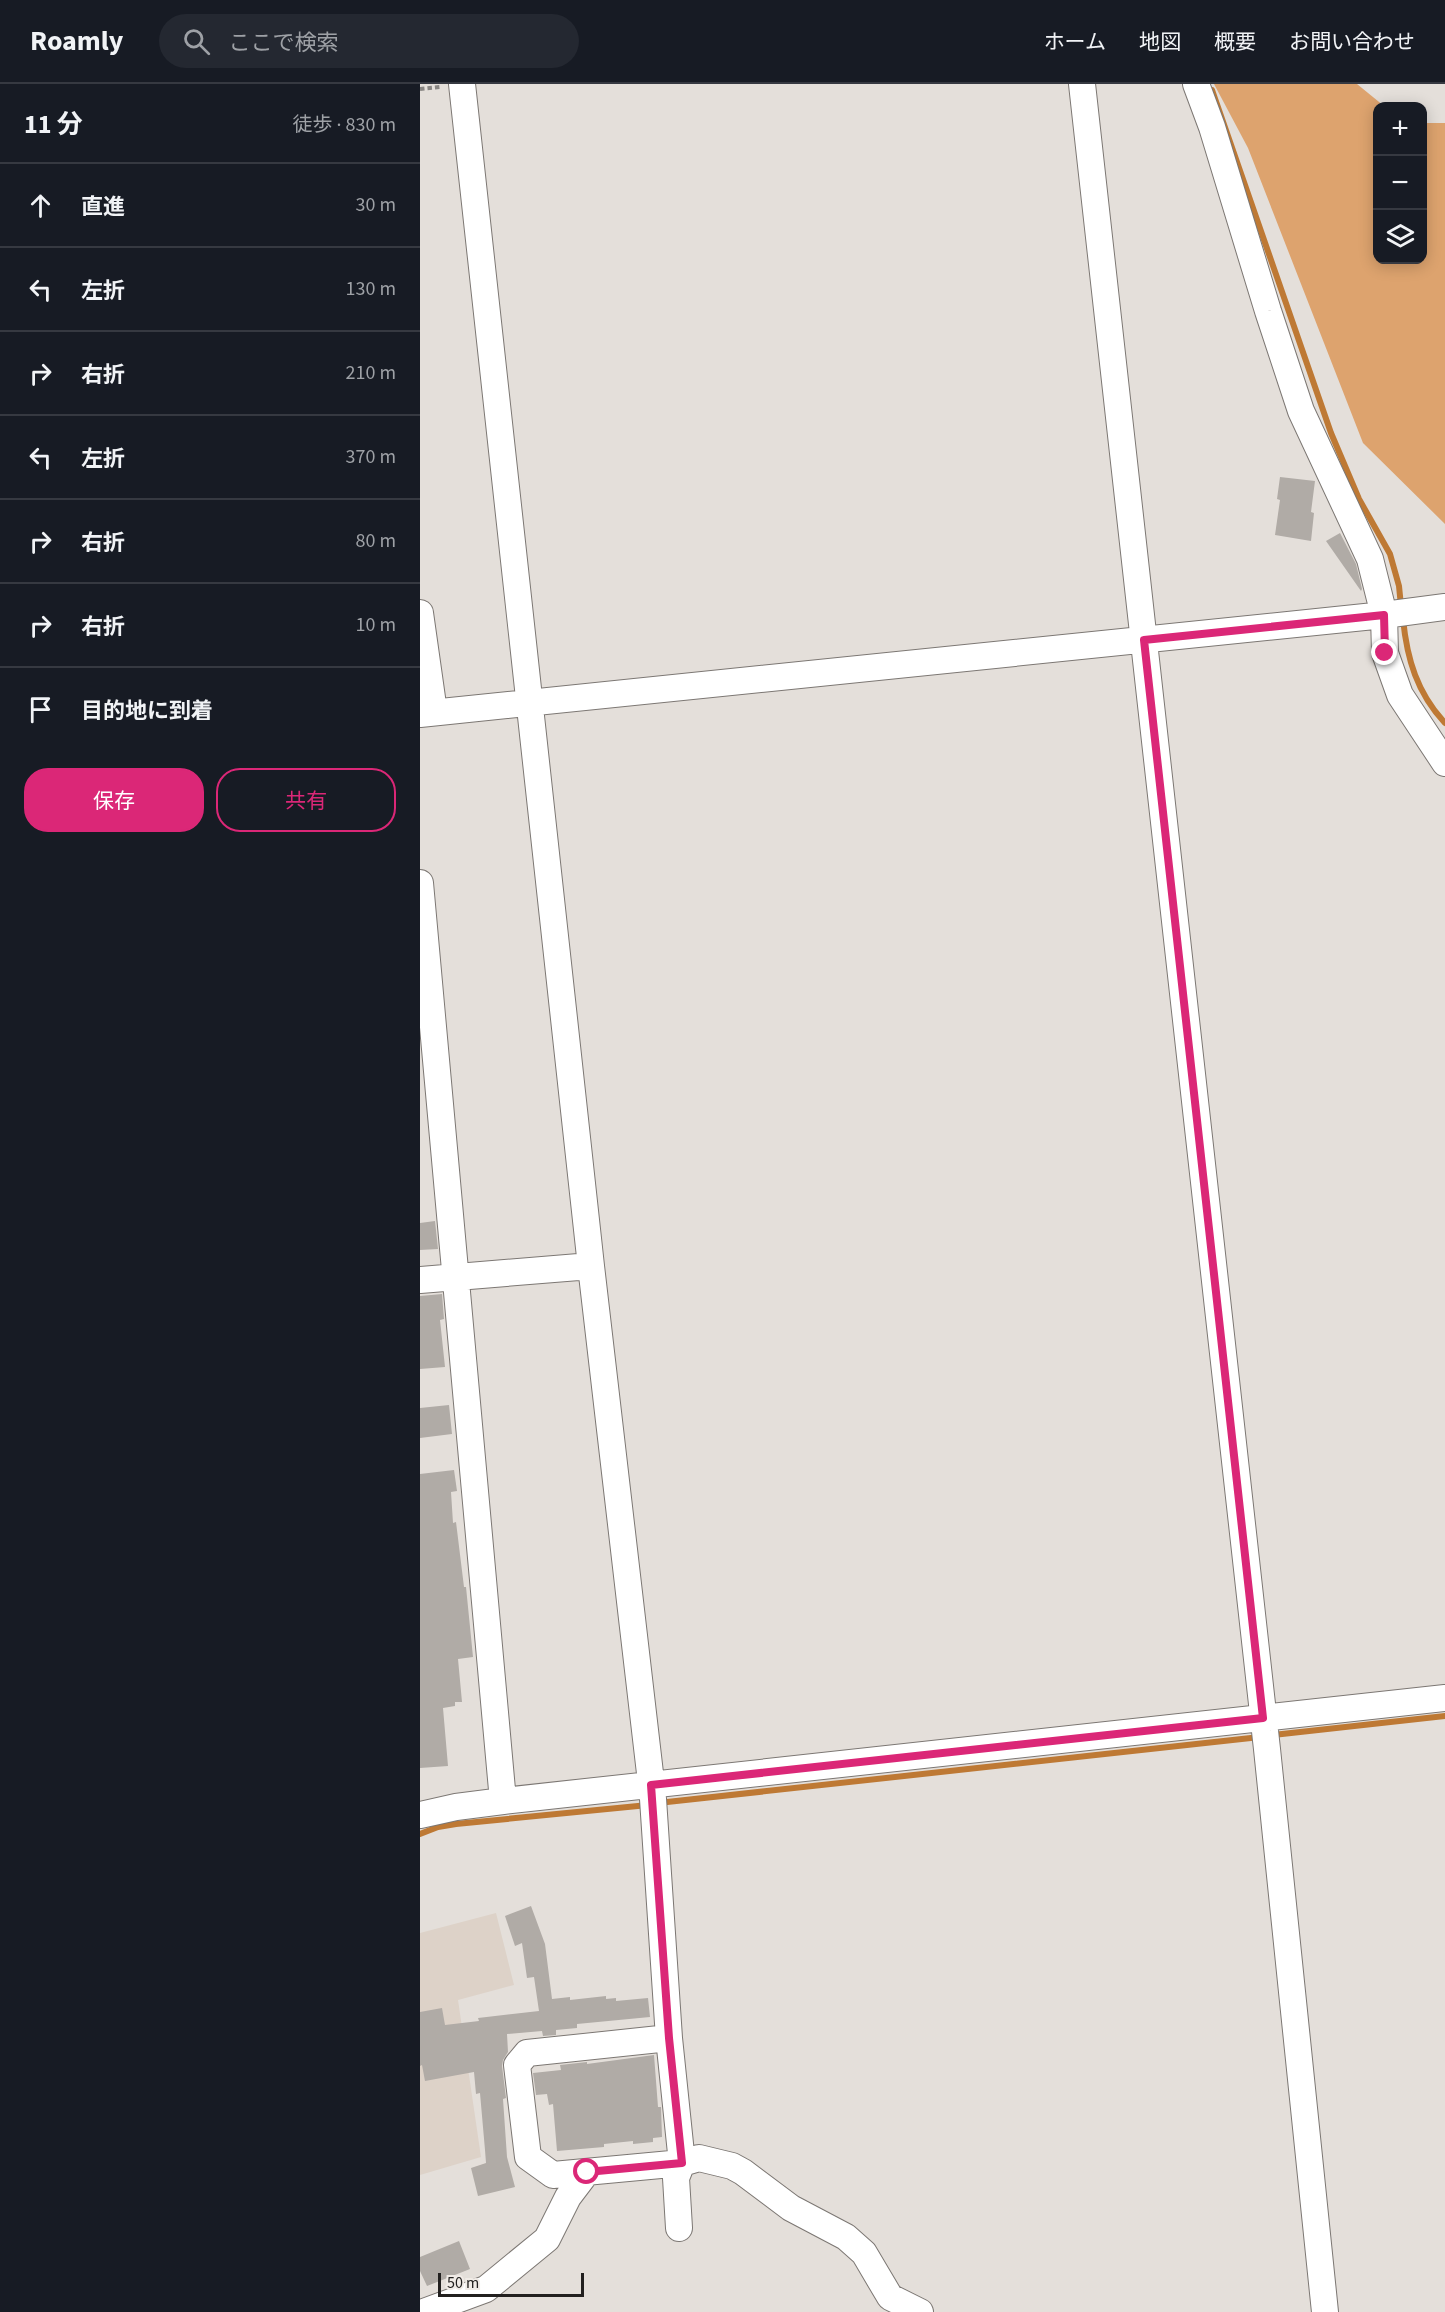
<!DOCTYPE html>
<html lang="ja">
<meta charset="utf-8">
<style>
:root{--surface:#171b24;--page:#242831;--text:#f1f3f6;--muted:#9ea1a6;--line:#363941;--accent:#db2777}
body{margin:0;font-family:"Source Sans 3","Noto Sans JP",sans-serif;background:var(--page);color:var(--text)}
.controls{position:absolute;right:18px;top:18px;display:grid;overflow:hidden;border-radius:12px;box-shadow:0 3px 15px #0003}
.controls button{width:54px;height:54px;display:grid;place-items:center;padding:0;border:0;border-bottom:2px solid var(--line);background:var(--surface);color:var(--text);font:30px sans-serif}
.scale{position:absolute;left:18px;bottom:15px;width:146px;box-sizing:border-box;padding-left:6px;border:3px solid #22201f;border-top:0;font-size:16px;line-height:21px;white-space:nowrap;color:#22201f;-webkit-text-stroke:4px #f1ece7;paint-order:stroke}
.stop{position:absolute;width:18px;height:18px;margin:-14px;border:4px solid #db2777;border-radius:50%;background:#fff}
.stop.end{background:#db2777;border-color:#fff;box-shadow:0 2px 6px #0008}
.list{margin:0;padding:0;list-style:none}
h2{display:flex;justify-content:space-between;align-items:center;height:78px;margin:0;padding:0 24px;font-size:26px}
h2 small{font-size:20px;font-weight:400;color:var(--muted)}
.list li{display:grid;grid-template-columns:39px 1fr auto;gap:18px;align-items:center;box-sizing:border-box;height:84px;padding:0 24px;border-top:2px solid var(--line)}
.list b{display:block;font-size:22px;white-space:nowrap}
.list em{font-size:20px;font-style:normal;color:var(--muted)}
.actions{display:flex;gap:12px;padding:18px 24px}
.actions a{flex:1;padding:14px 0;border:2px solid var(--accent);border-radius:24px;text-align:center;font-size:21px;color:var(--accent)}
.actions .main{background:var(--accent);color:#fff}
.icon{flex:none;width:33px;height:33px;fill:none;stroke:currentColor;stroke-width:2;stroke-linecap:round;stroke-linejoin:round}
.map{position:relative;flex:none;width:1025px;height:2228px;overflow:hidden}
header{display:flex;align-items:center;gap:36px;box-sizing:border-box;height:84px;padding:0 30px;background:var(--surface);border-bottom:2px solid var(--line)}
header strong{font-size:28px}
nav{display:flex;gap:33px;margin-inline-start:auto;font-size:21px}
.search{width:420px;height:54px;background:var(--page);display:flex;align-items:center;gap:15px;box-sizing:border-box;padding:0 21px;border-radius:33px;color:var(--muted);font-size:22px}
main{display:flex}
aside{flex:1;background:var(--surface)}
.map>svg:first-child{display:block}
.built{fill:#ddd2c8}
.green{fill:#dda36e}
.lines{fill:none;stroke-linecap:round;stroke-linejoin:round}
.stream{stroke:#be7934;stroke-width:6}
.building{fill:#b0aba6}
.minor-casing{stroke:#7c7773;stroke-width:28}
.path{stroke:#888582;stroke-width:4;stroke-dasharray:4.5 3;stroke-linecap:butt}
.minor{stroke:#fff;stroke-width:26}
.route{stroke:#db2777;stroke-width:8}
</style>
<header>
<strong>Roamly</strong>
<div class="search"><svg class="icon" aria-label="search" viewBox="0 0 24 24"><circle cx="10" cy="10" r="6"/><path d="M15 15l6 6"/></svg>ここで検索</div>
<nav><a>ホーム</a><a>地図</a><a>概要</a><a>お問い合わせ</a></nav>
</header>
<main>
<aside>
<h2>11 分<small>徒歩 · 830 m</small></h2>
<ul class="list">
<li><svg class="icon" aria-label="ahead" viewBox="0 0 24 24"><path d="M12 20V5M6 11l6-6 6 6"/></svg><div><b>直進</b></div><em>30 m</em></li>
<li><svg class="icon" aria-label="left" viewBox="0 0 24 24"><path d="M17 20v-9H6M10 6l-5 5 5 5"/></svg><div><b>左折</b></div><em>130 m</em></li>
<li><svg class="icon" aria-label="right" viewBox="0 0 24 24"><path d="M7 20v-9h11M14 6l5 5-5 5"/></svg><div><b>右折</b></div><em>210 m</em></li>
<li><svg class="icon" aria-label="left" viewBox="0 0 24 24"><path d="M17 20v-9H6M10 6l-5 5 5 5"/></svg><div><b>左折</b></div><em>370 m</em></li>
<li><svg class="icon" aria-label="right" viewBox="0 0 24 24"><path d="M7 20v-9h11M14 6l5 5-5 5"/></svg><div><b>右折</b></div><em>80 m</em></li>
<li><svg class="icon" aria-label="right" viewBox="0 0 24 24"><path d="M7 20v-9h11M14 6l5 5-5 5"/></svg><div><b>右折</b></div><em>10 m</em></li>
<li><svg class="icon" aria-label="arrive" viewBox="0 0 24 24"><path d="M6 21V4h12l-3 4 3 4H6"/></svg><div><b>目的地に到着</b></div></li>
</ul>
<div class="actions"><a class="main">保存</a><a>共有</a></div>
</aside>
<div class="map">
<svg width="1025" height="2228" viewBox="0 0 1025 2228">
<rect width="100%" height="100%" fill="#e4dfda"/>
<!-- built -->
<path class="built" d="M76 1829 94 1901 38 1916 61 2073 0 2091V1849Z"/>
<!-- green -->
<path class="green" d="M794 0H937L964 22H958V176H1002L1003 39H1025V440L943 359 828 64Z"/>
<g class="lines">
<!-- stream -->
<path class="stream" d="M792 6 911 349 939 415 970 470 979 502 981 522
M983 535C987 575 997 609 1025 639
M853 1651 1025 1632
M238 1719 840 1653
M0 1750 18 1743 36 1740 228 1721"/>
</g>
<!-- building -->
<path class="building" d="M860 393 895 397 891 428 894 429 891 457 855 451 860 416 857 415Z
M920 449 936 480 942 505 941 507 906 457Z
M15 1137 18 1165 0 1166V1139Z
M22 1210 24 1235 20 1236 25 1283 0 1285V1212Z
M29 1321 32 1350 0 1354V1324Z
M34 1386 37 1407 31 1408 33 1439 36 1438 44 1503H46L53 1573 38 1575 42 1618H35V1622L23 1624 28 1682 0 1684V1390Z
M111 1822 125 1860 132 1915 150 1913V1916L186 1912V1915L196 1914V1917L228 1914 230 1933 157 1940V1944L136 1946V1951L123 1952 122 1947 87 1950 88 1968 83 1976 82 1982 86 2014 83 2015 87 2073 95 2103 58 2112 51 2084 66 2079 65 2066 60 2009 56 2010 54 1988 5 1997 2 1981 0 1982V1928L22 1924 25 1941 59 1937 58 1934 119 1927 114 1893 107 1894 102 1859 95 1862 85 1832Z
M234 1971 238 2023H241L242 2053 233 2054V2058L213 2060V2057L184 2060V2063L137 2067 133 2020 129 2021 127 2010 116 2011 113 1989 141 1986 140 1981 167 1978V1980Z
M39 2157 50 2185 7 2202 0 2187V2173Z"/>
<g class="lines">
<!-- minor casing -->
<g class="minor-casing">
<path id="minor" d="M42 0 171 1182 233 1715 249 1954 262 2079 256 2094 259 2144
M662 0 847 1665 905 2228
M776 0 792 43 848 227 881 327 950 475 964 531 965 569 980 611 1025 679
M0 529 14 628
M0 630 964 531 1025 523
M0 799 83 1717
M0 1196 171 1182
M0 1731 36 1723 83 1717 1025 1614
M249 1954 107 1969 97 1981 108 2073 133 2091 262 2079 279 2074 312 2082 323 2088 371 2124 426 2153 444 2169 470 2213 500 2228
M4 2228 66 2205 127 2155 148 2113 167 2088"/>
</g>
<!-- path -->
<path class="path" d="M0 5 20 3"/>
<!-- minor -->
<use href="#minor" class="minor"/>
</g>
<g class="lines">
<!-- route -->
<path class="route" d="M167 2088 262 2079 249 1954 231 1701 843 1634 724 556 964 531 965 569"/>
</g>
</svg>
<div class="controls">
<button>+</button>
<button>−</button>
<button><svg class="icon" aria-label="layers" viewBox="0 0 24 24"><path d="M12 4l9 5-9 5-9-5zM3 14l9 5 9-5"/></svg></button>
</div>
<div class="scale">50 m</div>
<div class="stop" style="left:167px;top:2088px"></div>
<div class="stop end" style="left:965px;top:569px"></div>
</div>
</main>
